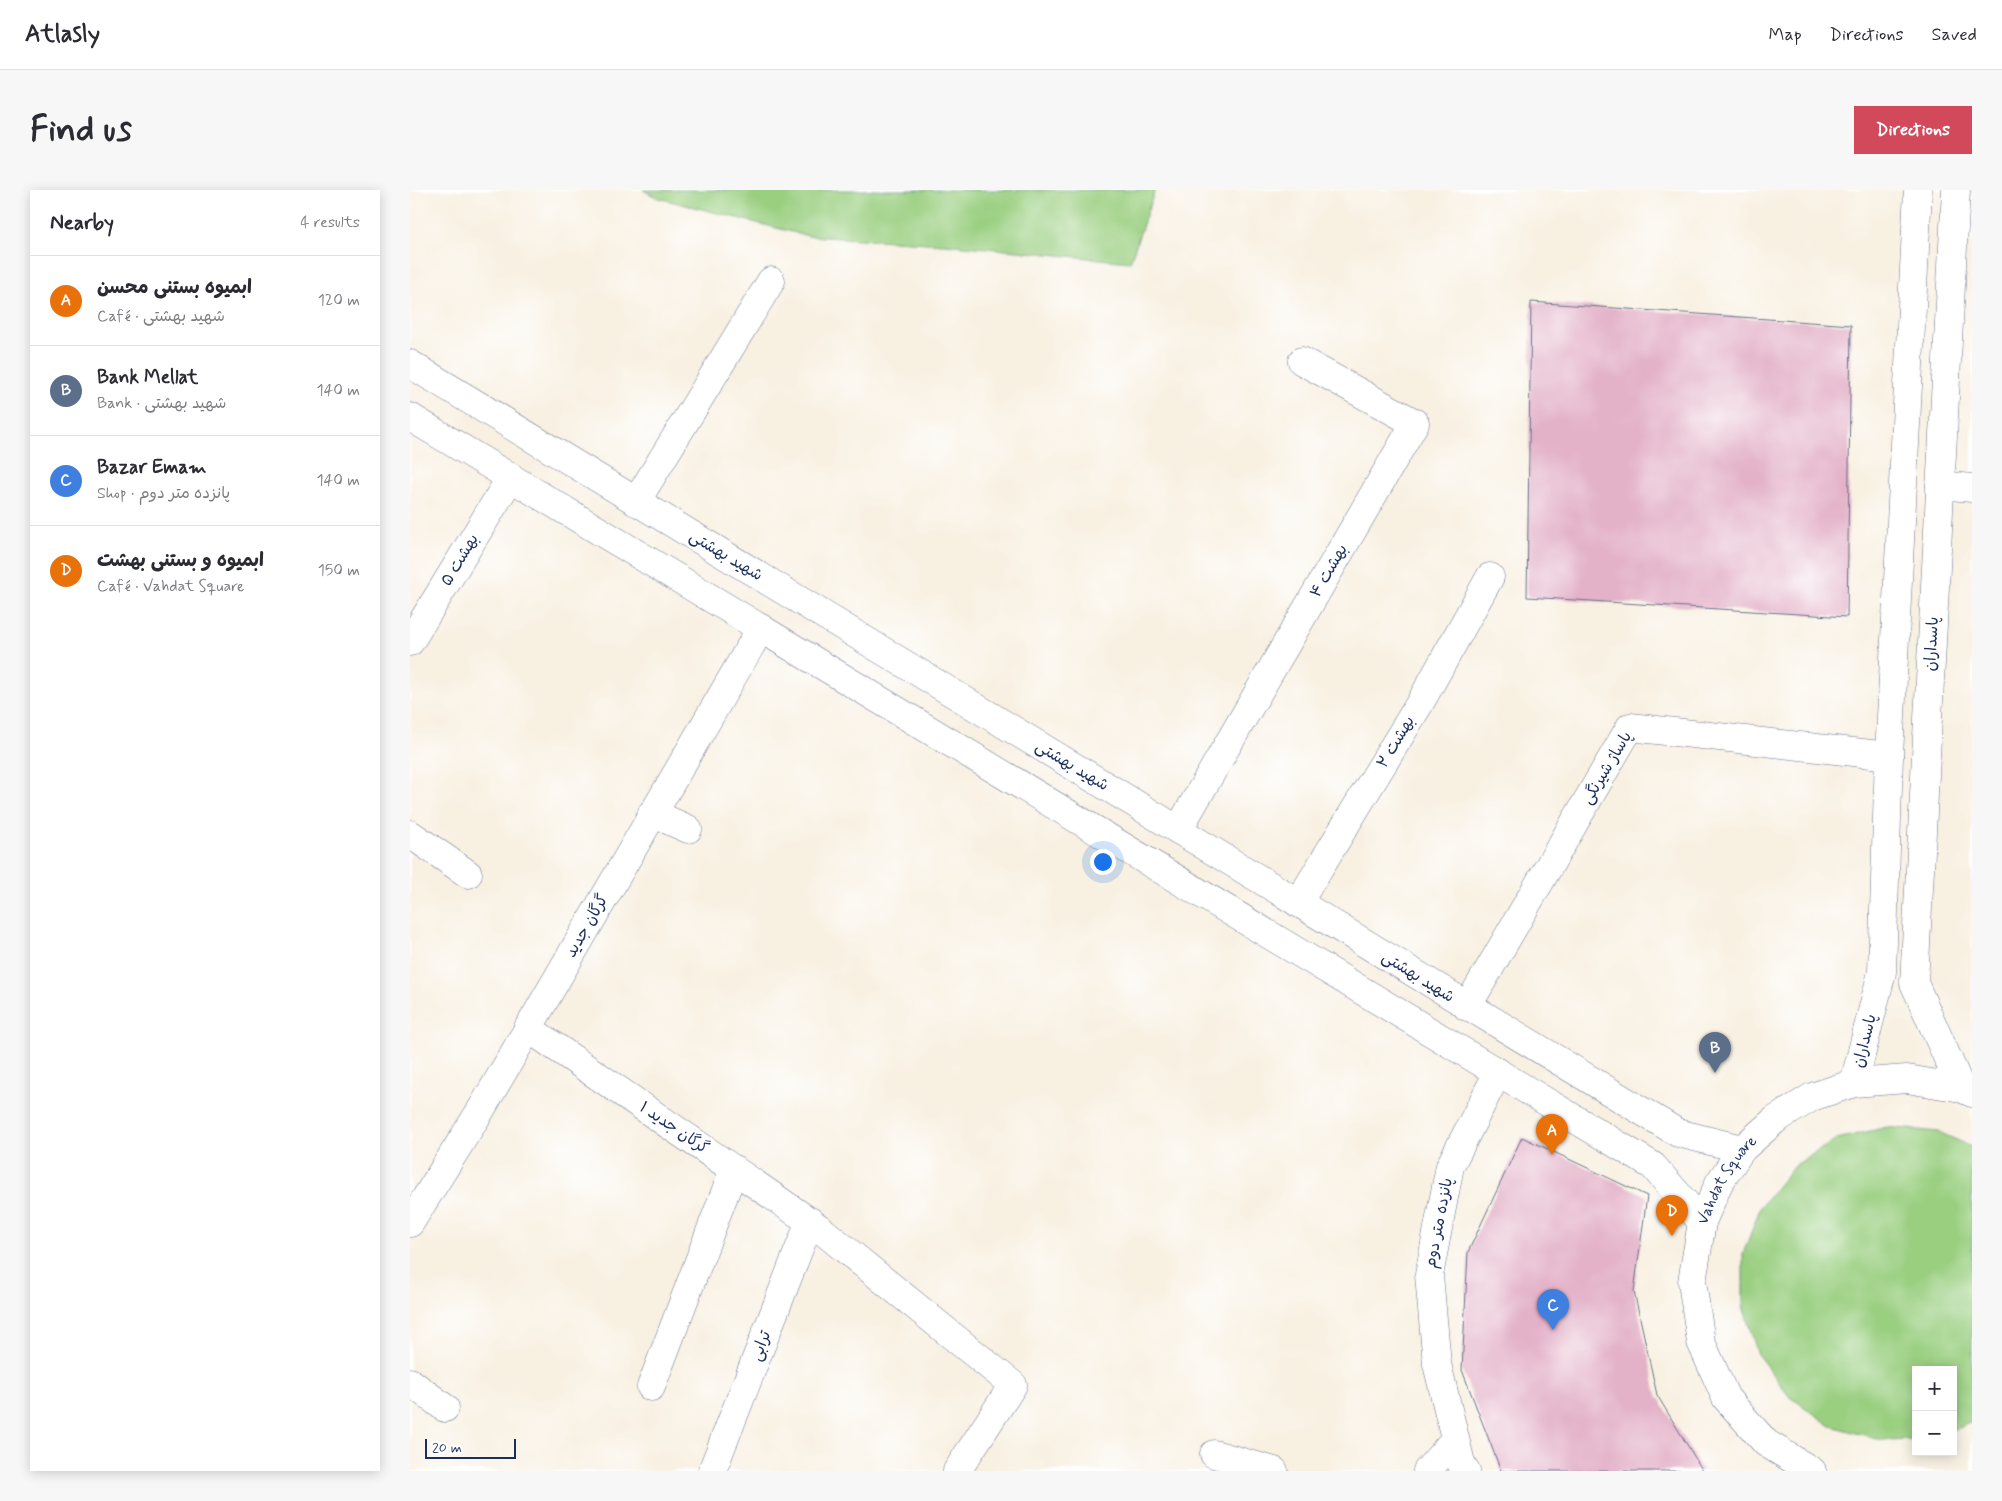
<!DOCTYPE html>
<meta charset="utf-8">
<style>
:root{--surface:#fff;--page:#f7f7f7;--text:#2b2b33;--muted:#7c7c81;--line:#e1e1e2;--accent:#d1495b}
body{margin:0;font-family:Mynerve,"Playpen Sans Arabic",sans-serif;background:var(--page);color:var(--text)}
.controls{position:absolute;right:15px;bottom:15px;display:grid;overflow:hidden;border-radius:0px;box-shadow:0 2px 12px #0003}
.controls button{width:45px;height:45px;display:grid;place-items:center;padding:0;border:0;border-bottom:1px solid var(--line);background:var(--surface);color:var(--text);font:25px sans-serif}
.scale{position:absolute;left:15px;bottom:12px;width:91px;box-sizing:border-box;padding-left:5px;border:2px solid #1b2f5e;border-top:0;font-size:14px;line-height:18px;white-space:nowrap;color:#1b2f5e;-webkit-text-stroke:4px #fff;paint-order:stroke}
.you{position:absolute;left:692px;top:671px;width:18px;height:18px;margin:-12px;border:4px solid #fff;border-radius:50%;background:#1a73e8;box-shadow:0 0 0 8px #1a73e833}
.badge{display:grid;place-items:center;width:32px;height:32px;border-radius:50%;background:var(--accent);color:#fff;font-size:16px;font-weight:700}
.pin{position:absolute;translate:-50% -41px;filter:drop-shadow(0 1px 2px #0008)}
.pin::after{content:'';position:absolute;top:26px;width:18px;height:15px;background:inherit;clip-path:polygon(0 0,100% 0,50% 100%)}
.list{margin:0;padding:0;list-style:none}
h2{display:flex;justify-content:space-between;align-items:center;height:65px;margin:0;padding:0 20px;font-size:21px}
h2 small{font-size:16px;font-weight:400;color:var(--muted)}
.list li{display:grid;grid-template-columns:32px 1fr auto;gap:15px;align-items:center;box-sizing:border-box;height:90px;padding:0 20px;border-top:1px solid var(--line)}
.list b{display:block;font-size:19px;white-space:nowrap}
.list p{margin:0;font-size:16px;white-space:nowrap;color:var(--muted)}
.list em{font-size:16px;font-style:normal;color:var(--muted)}
.map{position:relative;flex:none;width:1562px;height:1281px;overflow:hidden;border-radius:0px}
header{display:flex;align-items:center;gap:30px;box-sizing:border-box;height:70px;padding:0 25px;background:var(--surface);border-bottom:1px solid var(--line)}
header strong{font-size:24px}
nav{display:flex;gap:28px;margin-inline-start:auto;font-size:18px}
.intro{display:flex;align-items:center;justify-content:space-between;box-sizing:border-box;height:120px;padding:0 30px}
h1{margin:0;font-size:35px}
.button{padding:12px 22px;border-radius:0px;background:var(--accent);color:#fff;font-size:18px;font-weight:700}
main{display:flex;gap:30px;padding:0 30px}
aside{flex:1;background:var(--surface);border-radius:0px;box-shadow:0 2px 12px #0003}
.map>svg:first-child{display:block}
.green{fill:#9acf80;stroke:#5a7f6f}
.building{fill:#e3b1c8}
.lines{fill:none;stroke-linecap:round;stroke-linejoin:round}
.minor-casing{stroke:#68738c;stroke-width:29}
.major-casing{stroke:#68738c;stroke-width:29}
.minor{stroke:#fff;stroke-width:28}
.major{stroke:#fff;stroke-width:28}
.labels{text-anchor:middle;dominant-baseline:central;stroke-width:5;stroke-linejoin:round;paint-order:stroke}
.street-label{font-size:16px;fill:#1b2f5e;stroke:#fff}
</style>
<header>
<strong>Atlasly</strong>
<nav><a>Map</a><a>Directions</a><a>Saved</a></nav>
</header>
<div class="intro"><h1>Find us</h1><a class="button">Directions</a></div>
<main>
<aside>
<h2>Nearby<small>4 results</small></h2>
<ul class="list">
<li><span class="badge" style="background:#e8710a">A</span><div><b>ابمیوه بستنی محسن</b><p>Café · شهید بهشتی</p></div><em>120 m</em></li>
<li><span class="badge" style="background:#5c6f8a">B</span><div><b>Bank Mellat</b><p>Bank · شهید بهشتی</p></div><em>140 m</em></li>
<li><span class="badge" style="background:#3f7fe0">C</span><div><b>Bazar Emam</b><p>Shop · پانزده متر دوم</p></div><em>140 m</em></li>
<li><span class="badge" style="background:#e8710a">D</span><div><b>ابمیوه و بستنی بهشت</b><p>Café · Vahdat Square</p></div><em>150 m</em></li>
</ul>
</aside>
<div class="map">
<svg width="1562" height="1281" viewBox="0 0 1562 1281">
<rect width="100%" height="100%" fill="#fff"/>
<filter id="ink" filterUnits="userSpaceOnUse"><feTurbulence type="fractalNoise" baseFrequency=".02" numOctaves="2"/><feDisplacementMap in="SourceGraphic" scale="10" xChannelSelector="R" yChannelSelector="G"/><feConvolveMatrix kernelMatrix="1 2 1 2 8 2 1 2 1" color-interpolation-filters="sRGB"/></filter>
<filter id="wash" filterUnits="userSpaceOnUse"><feTurbulence type="fractalNoise" baseFrequency=".0096" numOctaves="4" result="noise"/><feDisplacementMap in="SourceGraphic" scale="20" xChannelSelector="R" yChannelSelector="G"/><feGaussianBlur stdDeviation="1.12" result="paint"/><feColorMatrix in="noise" values="0 0 0 0 0 0 0 0 0 0 0 0 0 0 0 0 0 1.4 0 .05"/><feComposite in="paint" operator="in"/></filter>
<g filter="url(#wash)">
<rect width="100%" height="100%" fill="#f8f0e1"/>
<!-- green -->
<path class="green" d="M233 0H745L720 72 534 54 398 46 248 8Z
M1477 937 1529 942 1562 957V1232L1543 1240V1180H1506V1249L1472 1250 1421 1236 1379 1206 1348 1165 1333 1116V1064L1351 1016 1384 976 1427 949Z"/>
<g id="blocks">
<!-- building -->
<path class="building" d="M1121 112 1441 135 1437 427 1117 407Z
M1112 947 1237 1006 1224 1101 1247 1205 1293 1281H1091L1052 1180 1058 1062Z"/>
</g>
</g>
<g filter="url(#ink)">
<use href="#blocks" fill-opacity="0" stroke="#68738c" stroke-width="1"/>
<g class="lines">
<!-- minor casing -->
<g class="minor-casing">
<path id="minor" d="M1530 295 1562 298
M226 312 361 91
M0 452 101 287
M242 623 278 639
M768 640 1005 233 892 171
M0 644 58 684
M888 713 1010 513 1080 387
M1057 817 1220 537 1479 566
M118 838 409 1038 603 1195 547 1281
M0 1192 35 1218
M241 1197 324 979
M804 1264 864 1281
M302 1281 400 1031
M1017 1281 1045 1249
M1056 1281 1051 1273 1027 1174 1019 1085 1040 976 1088 882"/>
</g>
<!-- major casing -->
<g class="major-casing">
<g id="major">
<path d="M1546 0 1504 793 1551 898"/>
<path d="M0 174 1268 943 1332 959"/>
<path d="M0 227 1243 976 1292 1032"/>
<path d="M1444 893 1472 782 1479 566 1508 0"/>
<path d="M0 1033 72 918 351 438"/>
<path id="s1" d="M1402 1281 1356 1253 1316 1208 1291 1152 1282 1092 1292 1032 1309 993 1332 959 1365 930 1402 907 1444 893 1497 889 1551 898 1562 903"/>
</g>
</g>
<!-- minor -->
<use href="#minor" class="minor"/>
<!-- major -->
<use href="#major" class="major"/>
</g>
</g>
<g class="labels">
<!-- street labels -->
<g class="street-label">
<text transform="translate(316 366) rotate(31)">شهید بهشتی</text>
<text transform="translate(50 370) rotate(-59)">بهشت ۵</text>
<text transform="translate(919 381) rotate(-60)">۴ بهشت</text>
<text transform="translate(1522 454) rotate(-87)">پاسداران</text>
<text transform="translate(986 552) rotate(-59)">بهشت ۲</text>
<text transform="translate(662 576) rotate(31)">شهید بهشتی</text>
<text transform="translate(1197 578) rotate(-59)">پاساژ شیرنگی</text>
<text transform="translate(177 736) rotate(-60)">گرگان جدید</text>
<text transform="translate(1008 787) rotate(32)">شهید بهشتی</text>
<text transform="translate(1455 851) rotate(-76)">پاسداران</text>
<text transform="translate(264 938) rotate(34)">گرگان جدید ۱</text>
<text stroke="none"><textPath href="#s1" startOffset="346">Vahdat Square</textPath></text>
<text transform="translate(1029 1033) rotate(-79)">پانزده متر دوم</text>
<text transform="translate(351 1156) rotate(-69)">ترابی</text>
</g>
</g>
</svg>
<div class="controls">
<button>+</button>
<button>−</button>
</div>
<div class="scale">20 m</div>
<div class="you"></div>
<div class="pin badge" style="left:1142px;top:965px;background:#e8710a">A</div>
<div class="pin badge" style="left:1305px;top:883px;background:#5c6f8a">B</div>
<div class="pin badge" style="left:1143px;top:1140px;background:#3f7fe0">C</div>
<div class="pin badge" style="left:1262px;top:1046px;background:#e8710a">D</div>
</div>
</main>
